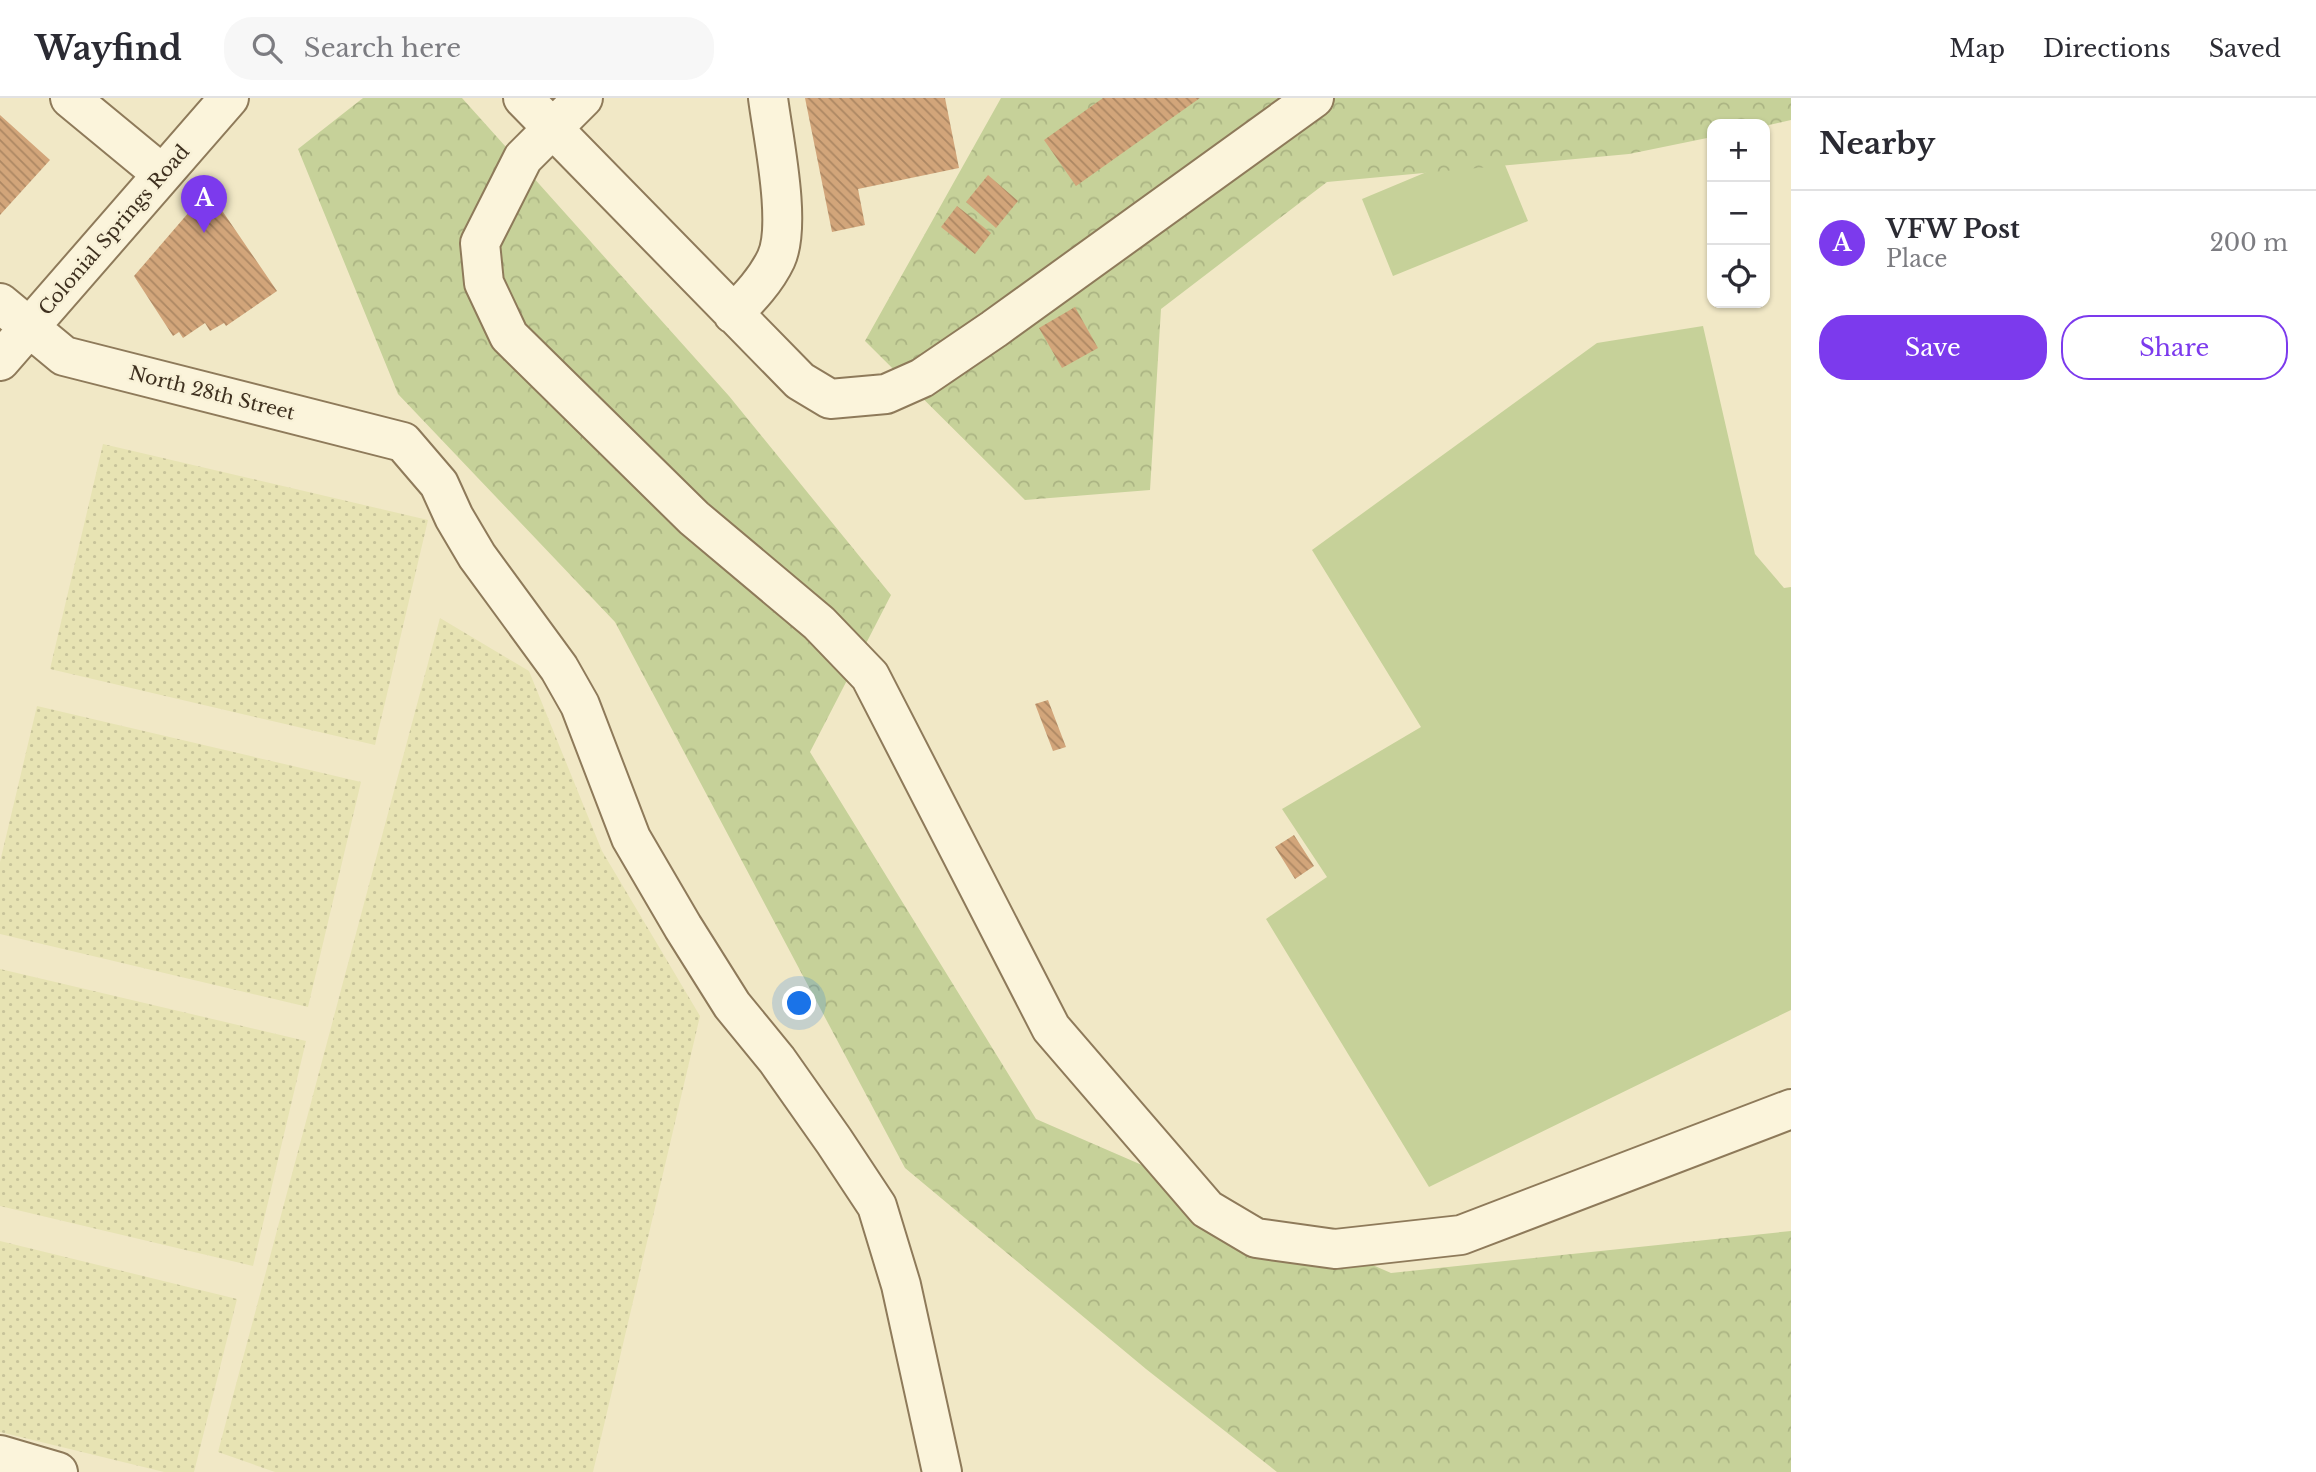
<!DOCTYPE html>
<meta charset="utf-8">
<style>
:root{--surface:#fff;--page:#f7f7f7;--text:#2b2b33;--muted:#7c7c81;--line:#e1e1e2;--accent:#7c3aed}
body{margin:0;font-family:"Libre Baskerville",serif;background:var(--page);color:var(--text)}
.controls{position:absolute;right:21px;top:21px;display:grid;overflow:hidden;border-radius:14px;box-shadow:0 2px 5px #0004}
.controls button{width:63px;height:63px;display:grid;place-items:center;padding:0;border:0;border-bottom:2px solid var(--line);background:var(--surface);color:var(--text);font:35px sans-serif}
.you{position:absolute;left:800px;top:906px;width:24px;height:24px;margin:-18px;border:5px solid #fff;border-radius:50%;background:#1a73e8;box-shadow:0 0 0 10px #1a73e833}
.badge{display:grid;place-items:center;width:46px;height:46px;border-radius:50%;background:var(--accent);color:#fff;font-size:23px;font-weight:700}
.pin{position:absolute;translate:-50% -58px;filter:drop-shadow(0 2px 4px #0008)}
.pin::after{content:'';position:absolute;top:37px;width:24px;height:21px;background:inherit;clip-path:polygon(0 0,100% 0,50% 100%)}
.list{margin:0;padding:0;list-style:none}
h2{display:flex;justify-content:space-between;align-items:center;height:91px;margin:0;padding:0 28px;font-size:30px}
h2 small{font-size:23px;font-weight:400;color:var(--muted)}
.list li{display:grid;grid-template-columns:46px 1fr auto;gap:21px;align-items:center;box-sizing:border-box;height:105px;padding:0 28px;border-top:2px solid var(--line)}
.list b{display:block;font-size:26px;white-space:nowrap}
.list p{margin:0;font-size:23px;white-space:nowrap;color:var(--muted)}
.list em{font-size:23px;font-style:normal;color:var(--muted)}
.actions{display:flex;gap:14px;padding:21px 28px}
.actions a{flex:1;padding:16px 0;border:2px solid var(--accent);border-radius:28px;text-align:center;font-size:24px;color:var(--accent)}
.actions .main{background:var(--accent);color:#fff}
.icon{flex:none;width:38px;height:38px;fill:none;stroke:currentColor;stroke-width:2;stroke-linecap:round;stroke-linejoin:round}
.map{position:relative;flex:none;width:1791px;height:1374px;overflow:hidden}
header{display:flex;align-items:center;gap:42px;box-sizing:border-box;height:98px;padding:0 35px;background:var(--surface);border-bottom:2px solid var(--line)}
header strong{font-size:33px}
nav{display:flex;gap:38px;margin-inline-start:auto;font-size:24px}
.search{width:490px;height:63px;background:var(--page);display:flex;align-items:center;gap:18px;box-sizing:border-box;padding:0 24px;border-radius:28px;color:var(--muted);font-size:26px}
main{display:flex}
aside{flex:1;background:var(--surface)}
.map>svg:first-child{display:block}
.farmland{fill:url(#farmland-dots)}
.green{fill:#c6d199}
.forest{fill:url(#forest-crowns)}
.building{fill:url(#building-back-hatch)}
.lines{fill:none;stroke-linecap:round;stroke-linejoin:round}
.minor-casing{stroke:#8e7a5a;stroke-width:42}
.minor{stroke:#fbf4db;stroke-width:38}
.labels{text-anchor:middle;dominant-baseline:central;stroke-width:5;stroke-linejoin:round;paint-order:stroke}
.street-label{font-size:19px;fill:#3e301f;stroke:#f8f1d7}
</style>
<header>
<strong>Wayfind</strong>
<div class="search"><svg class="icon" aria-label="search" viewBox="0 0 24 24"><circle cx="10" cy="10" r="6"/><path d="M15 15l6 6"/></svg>Search here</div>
<nav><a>Map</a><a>Directions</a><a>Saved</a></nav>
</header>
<main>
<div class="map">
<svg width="1791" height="1374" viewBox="0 0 1791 1374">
<defs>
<pattern id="farmland-dots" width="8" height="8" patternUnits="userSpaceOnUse" patternTransform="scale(1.75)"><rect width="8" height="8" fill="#e7e3b3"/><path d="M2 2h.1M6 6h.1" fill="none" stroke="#c7c39a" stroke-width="1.8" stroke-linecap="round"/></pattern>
<pattern id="forest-crowns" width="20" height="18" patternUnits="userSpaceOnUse" patternTransform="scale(1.75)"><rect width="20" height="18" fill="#c6d199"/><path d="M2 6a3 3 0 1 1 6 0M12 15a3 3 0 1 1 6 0" fill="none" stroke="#abb483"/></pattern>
<pattern id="building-back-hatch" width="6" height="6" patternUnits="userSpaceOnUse" patternTransform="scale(1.75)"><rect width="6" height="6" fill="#d2a57a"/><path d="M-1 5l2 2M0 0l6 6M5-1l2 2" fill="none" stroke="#ac8763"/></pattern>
</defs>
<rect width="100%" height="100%" fill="#f1e8c6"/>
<!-- farmland -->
<path class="farmland" d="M103 346 428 422 375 647 50 571Z
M440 520 529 573 602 753 700 918 593 1374H275L218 1354Z
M37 608 361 684 308 909 0 836V764Z
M0 871 306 943 253 1168 0 1108Z
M0 1143 237 1201 194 1374H164L0 1334Z"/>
<!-- green -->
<path class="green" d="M1496 45 1528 123 1393 178 1362 101Z
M1703 228 1755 456 1784 490 1791 489V912L1429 1089 1266 821 1327 779 1282 711 1421 629 1312 452 1597 245Z"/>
<!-- forest -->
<path class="forest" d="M363 0H462L729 298 891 497 810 654 1036 1021 1391 1175 1791 1133V1374H1277L1146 1271 905 1070 615 524 398 296 298 51Z
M1001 0H1791V22L1765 28 1712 26V39L1629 56 1327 84 1161 211 1150 392 1025 402 865 243Z"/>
<!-- building -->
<path class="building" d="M805 0H945L959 70 858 91 865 127 832 134Z
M1103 0H1200L1076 88 1044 42Z
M0 17 50 62 0 117Z
M988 77 1018 103 996 130 966 104Z
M208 92 277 193 226 228 224 225 210 233 205 225 183 240 179 234 173 238 134 178Z
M957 108 991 135 975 156 941 129Z
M1075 209 1098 250 1062 270 1039 230Z
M1048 602 1066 649 1053 653 1035 606Z
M1294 737 1314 768 1295 781 1275 749Z"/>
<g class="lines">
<!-- minor casing -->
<g class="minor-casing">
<path id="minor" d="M70 0 162 76
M523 0 800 283 830 301 886 296 922 280 994 231 1314 0
M583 0 523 60 480 145 484 185 509 238 694 420 819 525 870 578 1051 930 1207 1111 1256 1140 1335 1151 1461 1137 1791 1011
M0 205 64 258 403 344 439 386 454 419 477 458 559 570 580 607 631 740 683 829 732 907 777 962 834 1043 877 1108 901 1187 942 1374
M733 216C750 199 766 182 776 161 792 127 773 39 768 0
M0 263 229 0
M0 1357 58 1374"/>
</g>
<!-- minor -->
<use href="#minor" class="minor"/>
</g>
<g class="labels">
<!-- street labels -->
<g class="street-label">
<text transform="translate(114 132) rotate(-49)">Colonial Springs Road</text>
<text transform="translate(212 295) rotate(14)">North 28th Street</text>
</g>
</g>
</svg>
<div class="controls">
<button>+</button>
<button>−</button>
<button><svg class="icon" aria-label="locate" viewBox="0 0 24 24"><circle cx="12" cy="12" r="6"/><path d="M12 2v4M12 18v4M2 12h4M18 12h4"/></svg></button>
</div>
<div class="you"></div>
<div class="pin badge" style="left:204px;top:135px">A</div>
</div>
<aside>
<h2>Nearby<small></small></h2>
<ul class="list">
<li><span class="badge">A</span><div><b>VFW Post</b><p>Place</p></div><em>200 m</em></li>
</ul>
<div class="actions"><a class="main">Save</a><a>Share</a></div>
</aside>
</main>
